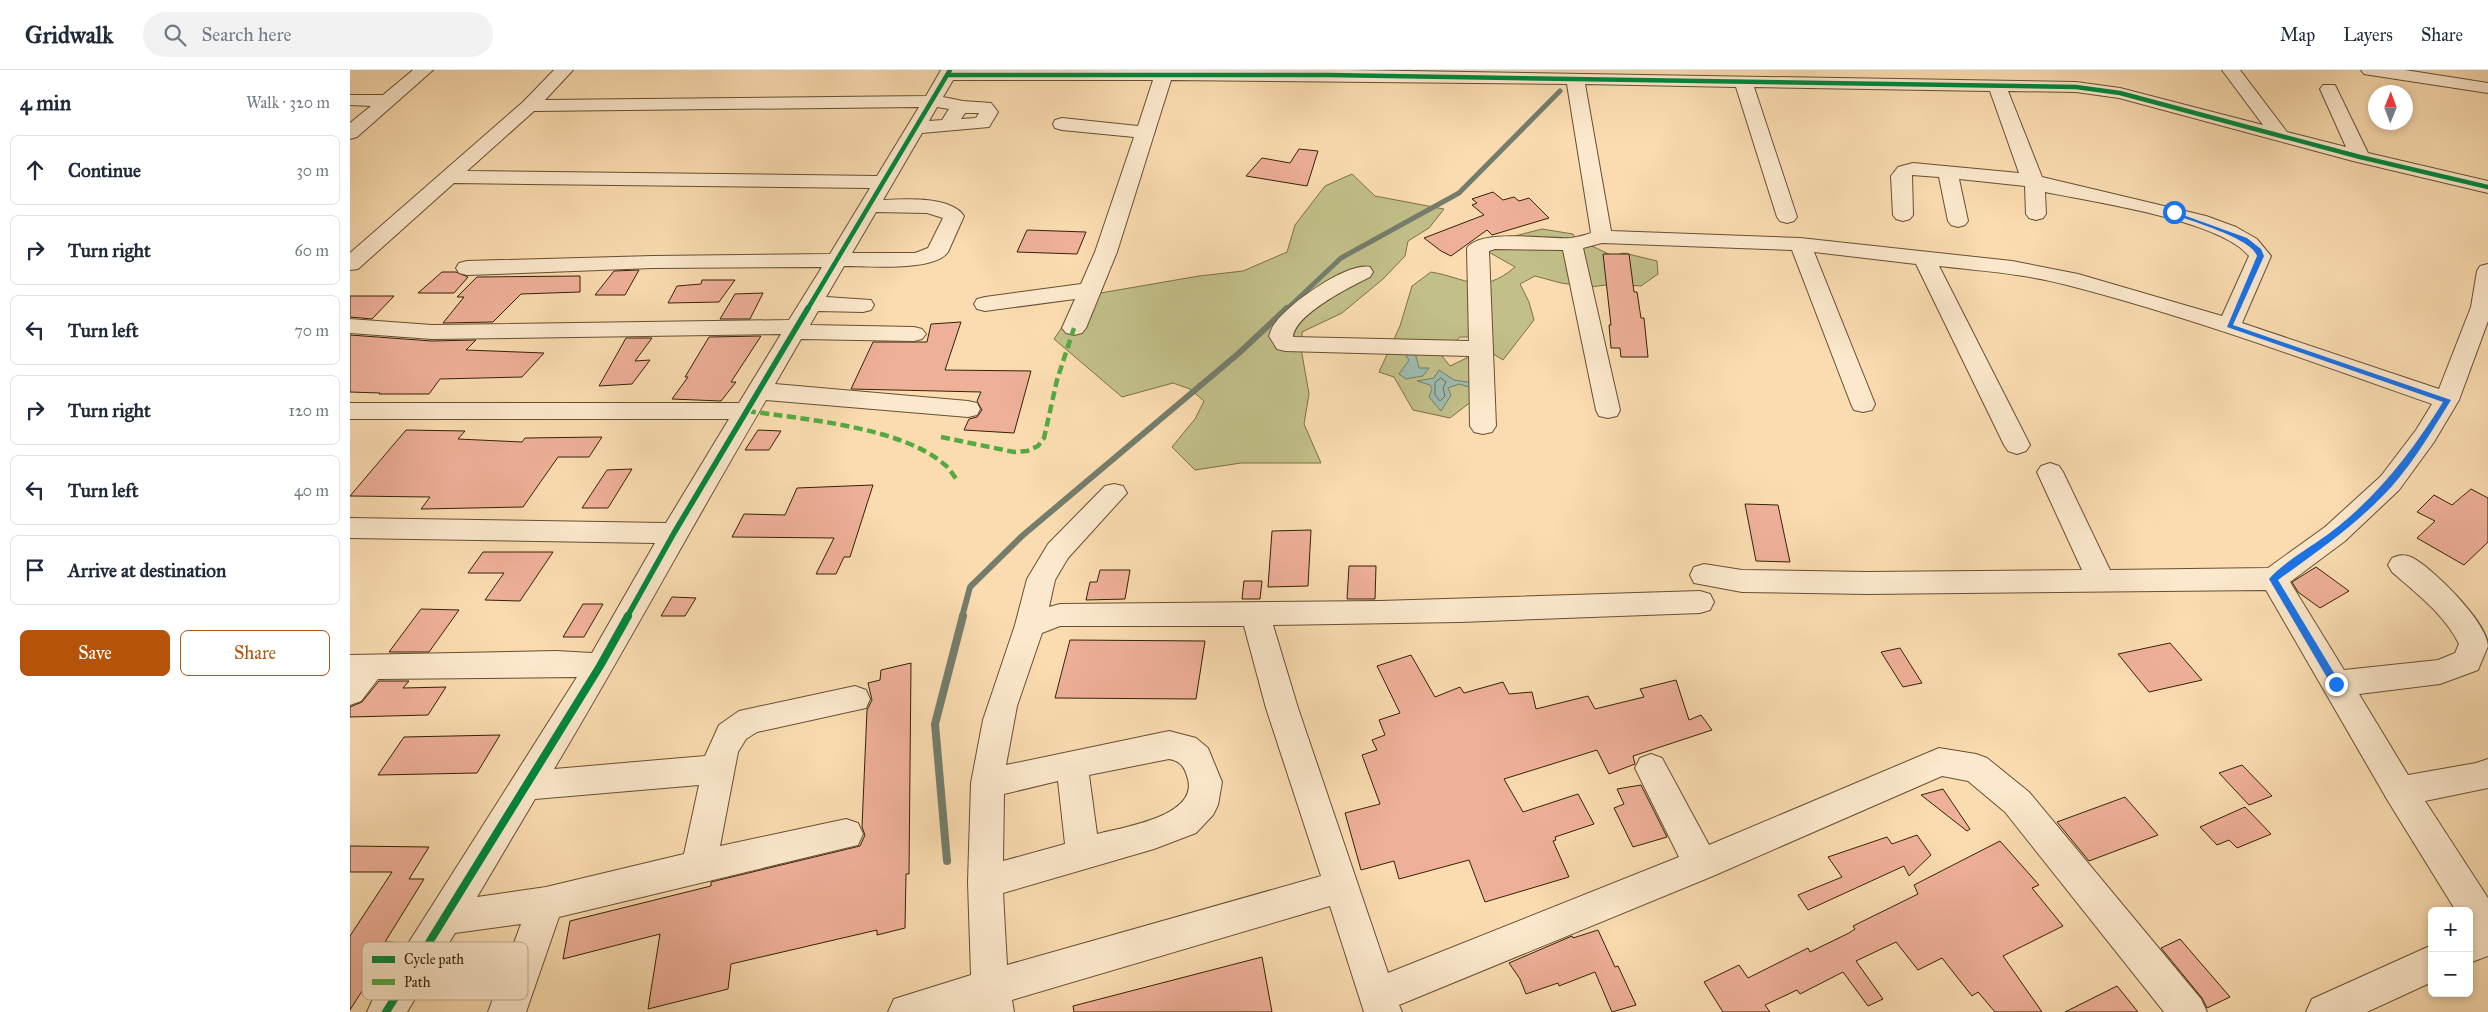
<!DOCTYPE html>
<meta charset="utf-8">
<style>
:root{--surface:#fff;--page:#f2f2f3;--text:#1f2937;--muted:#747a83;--line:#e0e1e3;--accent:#b45309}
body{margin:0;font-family:"IM FELL Great Primer",serif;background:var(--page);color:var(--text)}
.controls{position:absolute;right:15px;bottom:15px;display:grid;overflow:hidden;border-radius:8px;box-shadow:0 2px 8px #0003}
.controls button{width:45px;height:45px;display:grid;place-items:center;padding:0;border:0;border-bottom:1px solid var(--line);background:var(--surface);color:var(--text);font:25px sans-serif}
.compass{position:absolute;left:2018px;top:15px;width:45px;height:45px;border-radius:50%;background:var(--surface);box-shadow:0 2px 8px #0003;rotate:1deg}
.stop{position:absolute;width:15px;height:15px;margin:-11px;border:4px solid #1a73e8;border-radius:50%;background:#fff}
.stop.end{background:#1a73e8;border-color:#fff;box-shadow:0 1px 5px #0008}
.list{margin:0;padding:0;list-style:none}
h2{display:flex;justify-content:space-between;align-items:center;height:65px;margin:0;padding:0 20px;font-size:21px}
h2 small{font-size:16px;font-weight:400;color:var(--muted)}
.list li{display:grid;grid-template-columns:32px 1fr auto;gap:15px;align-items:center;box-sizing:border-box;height:70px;margin:0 10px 10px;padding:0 10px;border:1px solid var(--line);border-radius:8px}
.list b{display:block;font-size:19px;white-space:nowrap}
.list em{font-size:16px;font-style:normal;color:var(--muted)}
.actions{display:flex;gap:10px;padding:15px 20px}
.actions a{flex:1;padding:11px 0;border:1px solid var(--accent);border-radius:8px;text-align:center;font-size:18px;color:var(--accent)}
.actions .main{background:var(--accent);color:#fff}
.icon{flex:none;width:28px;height:28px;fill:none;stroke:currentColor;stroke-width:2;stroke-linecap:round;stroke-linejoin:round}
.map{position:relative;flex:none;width:2138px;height:942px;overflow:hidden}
header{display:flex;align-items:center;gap:30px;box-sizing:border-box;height:70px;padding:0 25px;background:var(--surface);border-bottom:1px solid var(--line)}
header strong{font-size:24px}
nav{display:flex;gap:28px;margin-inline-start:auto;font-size:18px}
.search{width:350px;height:45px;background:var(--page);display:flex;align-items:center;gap:12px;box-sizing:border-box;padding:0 18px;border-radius:28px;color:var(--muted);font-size:19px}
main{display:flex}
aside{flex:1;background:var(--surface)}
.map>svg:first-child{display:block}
.green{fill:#c2bf88;stroke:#7c7048}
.water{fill:#9ebbaf;stroke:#747d6c}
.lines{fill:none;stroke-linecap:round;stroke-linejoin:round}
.shore{stroke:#6a6e5c;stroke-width:1}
.stream-far2{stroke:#747d6c;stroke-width:5}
.stream-far1{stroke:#747d6c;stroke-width:6}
.stream{stroke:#747d6c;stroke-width:8}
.building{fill:#efb099;stroke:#352108}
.minor-casing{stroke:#665032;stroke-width:2}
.minor{fill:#fce8cc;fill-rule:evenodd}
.quiet{stroke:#54aa41;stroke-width:4.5;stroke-dasharray:9 4.5;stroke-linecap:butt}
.cycleway-far2-casing{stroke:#fce8cc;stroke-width:7}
.cycleway-far1-casing{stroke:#fce8cc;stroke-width:9}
.cycleway-casing{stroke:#fce8cc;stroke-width:11}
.cycleway-far2{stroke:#00873e;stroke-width:4.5}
.cycleway-far1{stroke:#00873e;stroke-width:5.5}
.cycleway{stroke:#00873e;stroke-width:8}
.route{fill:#1a73e8}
.key{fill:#fce8cc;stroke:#c0ac91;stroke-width:1}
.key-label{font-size:14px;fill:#352108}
</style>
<header>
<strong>Gridwalk</strong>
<div class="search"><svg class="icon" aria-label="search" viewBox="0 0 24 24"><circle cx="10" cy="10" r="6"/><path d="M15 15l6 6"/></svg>Search here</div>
<nav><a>Map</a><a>Layers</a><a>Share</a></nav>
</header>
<main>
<aside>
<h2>4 min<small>Walk · 320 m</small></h2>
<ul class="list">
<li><svg class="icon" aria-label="ahead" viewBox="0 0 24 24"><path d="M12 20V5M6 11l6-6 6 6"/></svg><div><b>Continue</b></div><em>30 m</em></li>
<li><svg class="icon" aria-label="right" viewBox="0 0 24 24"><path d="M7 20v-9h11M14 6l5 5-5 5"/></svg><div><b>Turn right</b></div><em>60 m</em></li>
<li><svg class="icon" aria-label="left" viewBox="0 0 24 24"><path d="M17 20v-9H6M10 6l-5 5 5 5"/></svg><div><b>Turn left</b></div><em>70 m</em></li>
<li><svg class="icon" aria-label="right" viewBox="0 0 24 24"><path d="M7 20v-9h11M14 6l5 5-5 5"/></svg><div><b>Turn right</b></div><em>120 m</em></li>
<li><svg class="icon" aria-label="left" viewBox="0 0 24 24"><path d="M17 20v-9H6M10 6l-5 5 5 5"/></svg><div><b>Turn left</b></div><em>40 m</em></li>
<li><svg class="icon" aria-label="arrive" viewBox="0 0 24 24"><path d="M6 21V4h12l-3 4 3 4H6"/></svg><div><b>Arrive at destination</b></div></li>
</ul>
<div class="actions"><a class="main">Save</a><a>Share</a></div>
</aside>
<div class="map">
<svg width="2138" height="942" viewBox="0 0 2138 942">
<rect width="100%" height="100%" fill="#fadcb0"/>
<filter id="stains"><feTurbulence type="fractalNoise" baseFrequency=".004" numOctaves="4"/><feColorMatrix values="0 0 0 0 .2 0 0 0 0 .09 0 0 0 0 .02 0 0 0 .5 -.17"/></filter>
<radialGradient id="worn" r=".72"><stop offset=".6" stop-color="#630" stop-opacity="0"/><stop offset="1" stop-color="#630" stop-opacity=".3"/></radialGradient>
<!-- green -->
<path class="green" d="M1002 104 1025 126 1094 139 1079 158 1058 171 1055 186 1033 209 992 243 952 262V284L959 324 954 354 971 393H891L845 400 822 377 845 349 854 331 840 319 823 313 772 327 704 269 733 226 849 206 893 201 937 182 945 155 975 116Z
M1192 159 1223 164 1229 173 1244 177 1263 186 1274 183 1307 191 1308 204 1291 216 1264 214 1240 217 1211 213 1185 206 1170 214 1179 232 1184 250 1153 290 1140 282 1127 267H1110L1092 286 1100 296 1125 284 1122 331 1100 348 1063 340 1044 307 1029 302 1050 256 1062 216 1081 202C1117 208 1131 226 1165 197L1137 181 1157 168Z"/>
<!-- water -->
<path class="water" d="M1061 283 1066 286 1069 298H1079L1073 306 1056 309 1049 304 1059 290 1056 286Z
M1089 300 1104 310 1124 313 1119 317 1109 314 1098 318 1101 325 1091 341 1079 327 1082 319 1080 315 1067 311 1084 308Z"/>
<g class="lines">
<!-- shore -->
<path class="shore" d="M1091 308 1096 312 1093 318 1095 326 1090 331 1085 325V313Z"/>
<!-- stream-far2 -->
<path class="stream-far2" d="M936 240 991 188 1109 123 1210 21"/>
<!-- stream-far1 -->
<path class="stream-far1" d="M612 547 620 517 672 466 889 283 937 238"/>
<!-- stream -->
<path class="stream" d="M597 791 585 654 613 546"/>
</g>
<!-- building -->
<path class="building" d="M949 79 968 81 957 116 896 106 912 88 940 93Z
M1143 122 1153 130 1164 127 1169 131 1179 128 1199 148 1142 165 1137 160 1101 186 1091 181 1074 168 1134 145 1122 135 1127 133 1122 129Z
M677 160 736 162 727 184 667 182Z
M1253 184H1279L1284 222H1287L1291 248H1294L1298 287H1271L1270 278H1261L1259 255H1261Z
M289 200 275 225H245L264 201Z
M92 202H106L118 207 104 223H68Z
M230 206V222L171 224 143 252 93 253 114 227H107L127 207Z
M352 210H385L369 232 318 233 327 216 351 214Z
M413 223 400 249H370L385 224Z
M0 226H44L22 249 0 247Z
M611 252 595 300 681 301 664 363 614 360 619 349 627 347 632 340 627 331 631 322 501 319 523 272H577L581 254Z
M0 265 82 271 126 270 116 280 194 283 172 307 90 309 79 324H29L30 323 0 322Z
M411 266 381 312H386L371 331 322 329 338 307H335L359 267Z
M276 268H302L285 291 300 290 282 314 249 316Z
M56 360 115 361 108 369 172 372 175 368 252 367 239 387H208L173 437 71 439 80 427 0 426Z
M408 360 431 361 419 380H395Z
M282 399 258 438H232L257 400Z
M523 415 500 487H494L486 504H466L484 468 382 467 394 444 435 445 447 418Z
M2121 419 2138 428V472L2114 495 2067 468 2085 451 2067 442 2084 425 2102 435Z
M1395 434 1428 435 1440 492 1406 491Z
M961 460 958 516 918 517 922 461Z
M133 482H203L170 531 135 530 154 503H118Z
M999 496H1026L1025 529H997Z
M1966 497 1999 521 1970 538 1948 522 1942 512Z
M750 500H780L775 529 736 530 740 512H747Z
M894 511H912L910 529H892Z
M322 527 346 528 335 546H311Z
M233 534H253L234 567H213Z
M71 539 109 540 79 582H39Z
M720 570 855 571 846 629 705 628Z
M1820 573 1852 610 1799 622 1768 584Z
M1550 578 1572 613 1553 617 1531 582Z
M1061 585 1085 627 1110 617 1114 623 1153 612 1159 624 1182 622 1186 639 1238 626 1245 639 1294 627 1290 619 1326 610 1339 650 1351 645 1362 660 1283 686 1285 694 1259 704 1247 680 1154 709 1173 742 1228 724 1244 754 1205 767 1206 770 1203 771 1219 807 1135 832 1119 790 1049 809 1044 791 1011 800 995 743 1030 734 1012 685 1027 680 1022 670 1035 665 1029 650 1050 643 1027 596Z
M561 593 559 804H556L555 858 527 865V860L381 894 378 919 298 939 310 864 213 889 220 851 361 816V812L510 776 515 765 512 757 517 640 522 630 518 613 530 610 531 600Z
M29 611H59L53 618 96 617 78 645 0 647V637L12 632Z
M150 665 127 703 28 705 54 667Z
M1892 695 1922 726 1899 735 1869 703Z
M1291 715 1317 767 1283 777 1264 738 1274 734 1267 719Z
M1593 719 1620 759 1617 761 1571 725Z
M1775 727 1808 765 1739 791 1707 752Z
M1895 737 1921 764 1887 778 1879 770 1867 775 1850 757Z
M1567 765 1581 785 1559 806 1554 796 1458 840 1448 825 1492 807 1478 787 1537 767 1542 774Z
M1650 771 1689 815 1682 818 1713 856 1653 886 1692 942H1645L1628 922 1622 926 1592 888 1568 900 1546 872 1506 891 1533 929 1518 936 1493 902 1450 924 1447 920 1415 935 1420 942H1373L1354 912 1389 895 1398 908 1458 878 1460 882 1499 863 1505 859 1503 856 1568 824 1564 815Z
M0 776 79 777 59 809H74L35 872H43L0 940V866L42 802H0Z
M1248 860 1265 897 1268 896 1286 935 1262 942 1245 902 1209 916 1208 913 1176 924 1170 909 1159 893 1222 866 1223 868Z
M1830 869 1880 927 1857 938 1852 928 1811 878Z
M912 887 922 942H724L723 936Z
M1767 916 1788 942H1715Z"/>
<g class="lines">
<!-- minor casing -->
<g class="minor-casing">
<path id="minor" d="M63 0H83L7 67 0 69V53L21 36 0 35V25H33Z
M204 0H223L195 30 576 26 591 0H997L1726 12 1770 18 1913 55 1872 0H1890L1937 62 1996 77 1970 19 1973 15H1985L2018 83 2138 111V123L2003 91 1769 28 1726 22 1658 21 1692 107 1856 146 1886 157 1907 169 1921 186 1892 253 2089 319 2121 237 2127 201 2130 196 2138 194V251L2109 330 2084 372 2049 420 1995 471 1940 512 1994 600 2088 590 2105 583 2109 574C2094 544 2067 524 2042 502L2038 495 2042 488C2049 485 2054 484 2061 487 2081 496 2138 553 2138 576L2128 600 2090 614 2009 624 2058 705 2126 693 2138 689V718L2075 731 2138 828V886L2119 893V841H2106L2038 731 1916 520 1517 524 1392 522 1344 513 1340 505 1344 497 1354 494 1392 500 1517 502 1732 500 1687 402 1691 396 1700 393 1709 396 1713 402 1760 500 1918 498 1975 457 2031 406 2066 360 2082 334C1962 292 1841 247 1717 215 1676 204 1632 201 1589 196L1680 375 1676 381 1667 384 1658 381 1654 375 1566 194 1464 182 1525 334 1522 340 1513 342 1504 340 1501 334 1442 180 1252 173 1233 178 1270 340 1267 346 1258 348 1249 346 1246 340 1213 180 1145 179 1139 181 1146 356 1142 362 1133 364 1124 362 1120 356 1119 286 935 281 927 279 919 266C921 261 922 256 926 252 940 233 997 192 1020 197L1023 202 1020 207C1000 217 945 244 943 267L1119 271 1117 178C1131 158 1198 170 1221 168 1228 167 1235 165 1241 163L1217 14 821 10 767 182 736 258 732 263 724 265 716 263 712 258 725 229 635 241 627 239 624 234 627 229 635 227 731 214 745 182 784 67 712 60 705 58 703 54 705 50 712 48 788 56 803 10H603L593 27 613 31 641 33 648 42 639 57 572 63 533 130C555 129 601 126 614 146L598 182C584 202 517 196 494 196L476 227 521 230 524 235 521 240 513 242 468 241 460 255 564 257 572 259 576 264 572 269 564 271 451 269 425 314 618 331 627 333 630 339 627 345 618 347 416 330C344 452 277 577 204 699L355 686 369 655 389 641 505 616 516 620 520 629 516 638 407 662 396 669 388 682 370 776 496 749 508 753 513 764 508 775 209 847 176 942H138L171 854 105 863 57 942H17L23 929 227 607 28 609 11 631 0 635V585L206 581 242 583 305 473 0 468V448L316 453 379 349H0V333H389L431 264 82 269 0 263V249L82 255 439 250 472 197 303 198 117 205 109 203 106 198 109 193 117 191 303 186 480 184 520 118 104 113 8 199 0 200V183L173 32ZM1235 14 1386 17 1427 147 1430 151 1437 153 1444 151 1447 147 1404 17 1640 21 1669 103 1563 93 1548 97 1541 106 1543 145 1546 149 1553 151 1560 149 1563 145 1562 105 1589 107 1598 151 1601 155 1608 157 1615 155 1618 151 1609 109 1675 116 1676 144 1679 148 1686 150 1693 148 1696 144 1695 122C1743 132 1870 150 1899 186L1872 246 1728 204 1662 191 1450 168 1261 161ZM569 37 527 106 117 101 184 41ZM587 37 599 39 592 50 579 51ZM615 43H629L626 48 611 49ZM526 142 577 143 593 148 578 178 565 183H502ZM349 715 334 784 196 817 127 827 185 729Z
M2011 0H2055L2138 13V23L2020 5 2014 4Z
M764 414 773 416 777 423 718 488 705 510 699 537 710 534 1030 531 1350 521 1360 524 1364 532 1360 540 1350 543 1110 552 923 555 948 638 1038 903 1329 787 1285 698 1290 688 1301 684 1312 688 1359 775 1589 678 1626 684 1637 688 1679 722 1851 929 1857 942H1814L1655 742 1618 711 1592 706 1363 806 1049 935 1052 942H1014L980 836 662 930 664 942H538L544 929 621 905 618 812 621 713 633 650 665 555 677 509 698 474 755 416ZM710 556H894L916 638 971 806 657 895 653 823 804 779 846 763 863 745 868 735 872 712 858 678 846 668 819 661 656 695 667 636 692 563ZM819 689C830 691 834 696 837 706 852 746 773 757 747 764L739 705ZM708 711 715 774 653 791 654 724Z
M2082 875V912L2017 942H1956L1962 929Z"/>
</g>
<!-- minor -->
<use href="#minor" class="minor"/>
<!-- quiet -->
<path class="quiet" d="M397 341C452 349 553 357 595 395 600 399 603 405 607 410
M591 367 664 382 677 381 688 376 694 368 707 310 724 258"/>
<!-- cycleway-far2 casing -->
<g class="cycleway-far2-casing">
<path id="cycleway-far2" d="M598 5H978L1726 17 1770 23 2010 87 2138 117
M457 240 600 0"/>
</g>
<!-- cycleway-far1 casing -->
<g class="cycleway-far1-casing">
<path id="cycleway-far1" d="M277 547 324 463 458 238"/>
</g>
<!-- cycleway casing -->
<g class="cycleway-casing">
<path id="cycleway" d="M36 942 250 596 278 546"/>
</g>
<!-- cycleway-far2 -->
<use href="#cycleway-far2" class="cycleway-far2"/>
<!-- cycleway-far1 -->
<use href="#cycleway-far1" class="cycleway-far1"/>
<!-- cycleway -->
<use href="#cycleway" class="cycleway"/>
</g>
<!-- route -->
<path class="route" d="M1822 141 1897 168 1911 179 1914 186 1883 255 2101 330C2083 359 2065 390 2043 415 2010 452 1968 481 1928 510L1989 611V616H1982L1919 509C1931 494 1964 475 1981 462 2029 425 2061 383 2093 332L1877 257 1907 186C1903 169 1839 150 1822 144Z"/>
<!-- legend -->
<rect x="12" y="872" width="166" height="58" rx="8" class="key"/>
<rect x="22" y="886" width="23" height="7" fill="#00873e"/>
<rect x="22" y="909" width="23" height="6" fill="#54aa41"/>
<g class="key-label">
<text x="54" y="894">Cycle path</text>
<text x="54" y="917">Path</text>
</g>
<rect width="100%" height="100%" filter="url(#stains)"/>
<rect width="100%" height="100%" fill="url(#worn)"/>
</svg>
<div class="controls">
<button>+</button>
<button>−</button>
</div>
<svg class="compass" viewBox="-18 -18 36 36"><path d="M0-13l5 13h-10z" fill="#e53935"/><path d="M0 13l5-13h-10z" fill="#747a83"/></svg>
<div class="stop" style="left:1824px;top:142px"></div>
<div class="stop end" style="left:1986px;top:614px"></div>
</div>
</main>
